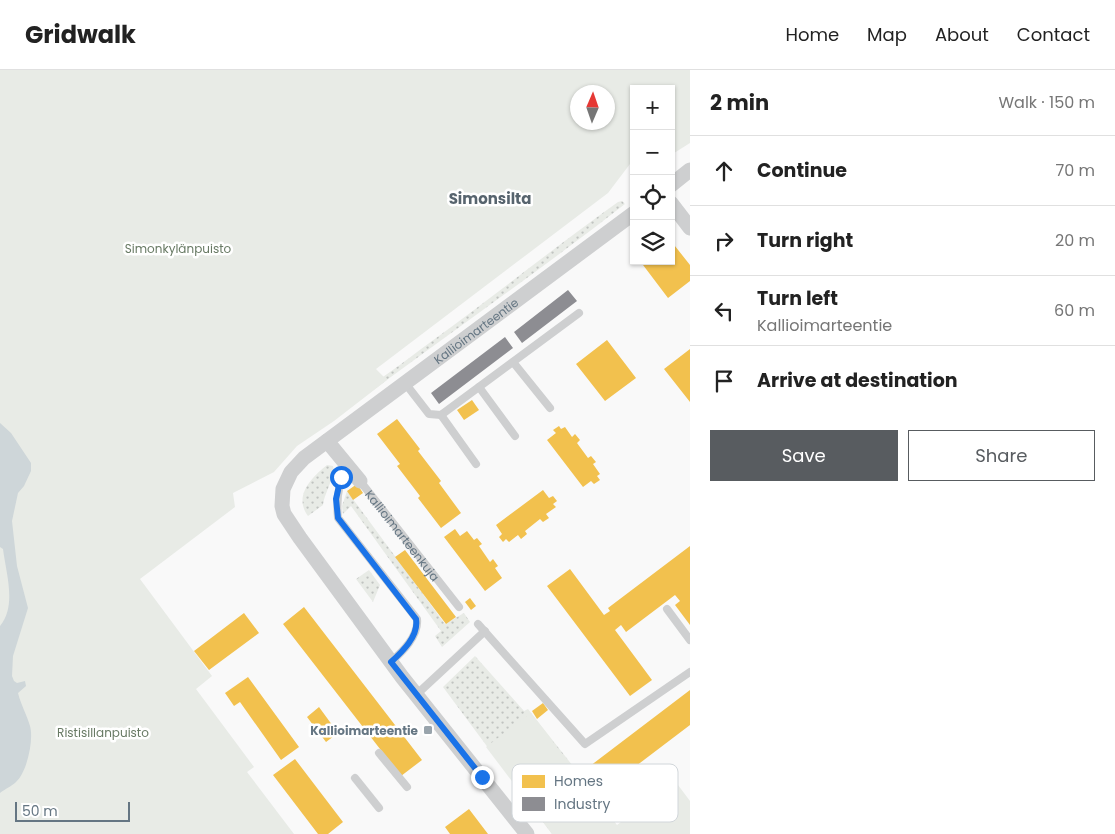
<!DOCTYPE html>
<meta charset="utf-8">
<style>
:root{--surface:#fff;--page:#f2f2f2;--text:#222;--muted:#767676;--line:#e0e0e0;--accent:#585c60}
body{margin:0;font-family:Poppins,sans-serif;background:var(--page);color:var(--text)}
.controls{position:absolute;right:15px;top:15px;display:grid;overflow:hidden;border-radius:0px;box-shadow:0 1px 4px #0004}
.controls button{width:45px;height:45px;display:grid;place-items:center;padding:0;border:0;border-bottom:1px solid var(--line);background:var(--surface);color:var(--text);font:25px sans-serif}
.compass{position:absolute;left:570px;top:15px;width:45px;height:45px;border-radius:50%;background:var(--surface);box-shadow:0 1px 4px #0004;rotate:2deg}
.scale{position:absolute;left:15px;bottom:12px;width:115px;box-sizing:border-box;padding-left:5px;border:2px solid #657683;border-top:0;font-size:14px;line-height:18px;white-space:nowrap;color:#657683;-webkit-text-stroke:4px #fff;paint-order:stroke}
.stop{position:absolute;width:15px;height:15px;margin:-11px;border:4px solid #1a73e8;border-radius:50%;background:#fff}
.stop.end{background:#1a73e8;border-color:#fff;box-shadow:0 1px 5px #0008}
.list{margin:0;padding:0;list-style:none}
h2{display:flex;justify-content:space-between;align-items:center;height:65px;margin:0;padding:0 20px;font-size:21px}
h2 small{font-size:16px;font-weight:400;color:var(--muted)}
.list li{display:grid;grid-template-columns:32px 1fr auto;gap:15px;align-items:center;box-sizing:border-box;height:70px;padding:0 20px;border-top:1px solid var(--line)}
.list b{display:block;font-size:19px;white-space:nowrap}
.list p{margin:0;font-size:16px;white-space:nowrap;color:var(--muted)}
.list em{font-size:16px;font-style:normal;color:var(--muted)}
.actions{display:flex;gap:10px;padding:15px 20px}
.actions a{flex:1;padding:11px 0;border:1px solid var(--accent);border-radius:0px;text-align:center;font-size:18px;color:var(--accent)}
.actions .main{background:var(--accent);color:#fff}
.icon{flex:none;width:28px;height:28px;fill:none;stroke:currentColor;stroke-width:2;stroke-linecap:round;stroke-linejoin:round}
.map{position:relative;flex:none;width:690px;height:764px;overflow:hidden}
header{display:flex;align-items:center;gap:30px;box-sizing:border-box;height:70px;padding:0 25px;background:var(--surface);border-bottom:1px solid var(--line)}
header strong{font-size:24px}
nav{display:flex;gap:28px;margin-inline-start:auto;font-size:18px}
main{display:flex}
aside{flex:1;background:var(--surface)}
.map>svg:first-child{display:block}
.grass{fill:url(#grass-dots)}
.park{fill:#e8ebe6;fill-rule:evenodd}
.water{fill:#ced6d9}
.homes{fill:#f2c14e}
.industry{fill:#8d8d92}
.lines{fill:none;stroke-linecap:round;stroke-linejoin:round}
.lane{stroke:#cecfd0;stroke-width:8}
.street{stroke:#cecfd0;stroke-width:15}
.route{stroke:#1a73e8;stroke-width:6}
.poi-dot{fill:#99a4ac;stroke:#fff;stroke-width:2}
.labels{text-anchor:middle;dominant-baseline:central;stroke-width:5;stroke-linejoin:round;paint-order:stroke}
.park-label{font-size:12px;fill:#687a64;stroke:#fff}
.street-label{font-size:12px;fill:#657683;stroke:#fff}
.poi-label{font-size:12px;font-weight:bold;fill:#657683;stroke:#fff;text-anchor:end}
.quarter-label{font-size:15px;font-weight:bold;fill:#57646e;stroke:#fff}
.key{fill:#fff;stroke:#d1d6da;stroke-width:1}
.key-label{font-size:14px;fill:#657683}
</style>
<header>
<strong>Gridwalk</strong>
<nav><a>Home</a><a>Map</a><a>About</a><a>Contact</a></nav>
</header>
<main>
<div class="map">
<svg width="690" height="764" viewBox="0 0 690 764">
<defs>
<pattern id="grass-dots" width="8" height="8" patternUnits="userSpaceOnUse" patternTransform="scale(1.25)"><rect width="8" height="8" fill="#e8ebe6"/><path d="M2 2h.1M6 6h.1" fill="none" stroke="#c0c3c0" stroke-width="1.8" stroke-linecap="round"/></pattern>
</defs>
<rect width="100%" height="100%" fill="#f9f9f9"/>
<!-- grass -->
<path class="grass" d="M622 131 625 134C533 206 436 272 343 343L338 336C371 317 401 294 432 271 494 226 555 177 618 132Z
M327 395 333 396C336 405 324 424 323 435L308 446C293 426 312 407 327 395Z
M347 421 445 554 464 543 470 552 442 577 435 566 441 561 351 436 343 444 342 436Z
M369 500 380 515 373 532 356 509Z
M475 586 524 641 528 639 580 705 552 764 443 617Z"/>
<!-- park -->
<path class="park" d="M0 0H690V73L671 85V19H634V91L633 90 608 123 376 299 387 310 334 351 297 376 274 402 233 423 235 437 140 509 212 606 196 619 254 697 247 702 294 764H0ZM578 22H608V52H578Z
M531 643 617 755 675 711 690 731V764H552L486 677Z"/>
<!-- water -->
<path class="water" d="M0 353 11 363 31 393V401L24 416 18 423 12 451 17 496 28 538 13 586 12 606 14 611 17 613 25 611 26 616 18 623C21 635 27 645 30 656 34 670 27 702 16 712 12 716 5 719 0 723V556C17 536 6 503 3 479L0 477Z"/>
<!-- homes -->
<path class="homes" d="M671 171 690 195V211L668 228 640 191H671Z
M607 270 636 308 605 331 576 294Z
M690 279V332L664 299Z
M472 330 479 340 464 350 457 340Z
M397 349 420 379 418 381 441 411 439 413 461 443 441 458 418 428 420 426 397 396 400 394 377 364Z
M559 356 561 359 565 357 572 367 575 364 580 370 577 373 588 388 591 386 596 392 593 394 600 404 597 406 600 410 594 414 591 411 583 417 547 370 556 363 553 360Z
M357 414 363 423 353 430 347 421Z
M543 420 549 428 553 426 557 431 553 434 556 437 546 444 549 448 543 452 540 449 525 461 527 464 521 469 518 465 509 472 506 469 503 472 499 467 502 464 496 455Z
M455 459 460 466 467 461 474 470 477 468 482 474 479 476 490 492 493 489 498 496 495 498 502 508 485 521 444 467Z
M690 476V555L675 535 680 531 675 525 626 562 621 555 615 560 652 610 630 626 547 516 570 499 604 545 610 541 608 538Z
M405 480 456 547 446 554 395 487Z
M470 528 476 536 471 540 465 532Z
M304 537 422 690 401 706 283 554Z
M244 543 259 563 209 600 194 581Z
M248 607 299 677 281 690 240 632 234 636 225 623Z
M690 620V655L607 718 590 696Z
M543 633 548 640 537 649 532 641Z
M319 637 338 663 326 672 307 647Z
M295 689 343 752 328 764H318L273 705Z
M469 739 488 764H450L445 757Z"/>
<!-- industry -->
<path class="industry" d="M568 220 577 231 522 273 514 262Z
M505 267 513 278 439 334 431 323Z"/>
<g class="lines">
<!-- lane -->
<g class="lane">
<path d="M513 292 550 338"/>
<path d="M405 313 429 344 441 345 579 243"/>
<path d="M479 317 515 366"/>
<path d="M441 345 476 394"/>
<path d="M347 395C338 413 336 429 338 448L417 549C419 566 402 582 391 592"/>
<path id="s1" d="M360 411 459 537"/>
<path d="M667 539 690 570"/>
<path d="M478 554 585 674 690 602"/>
<path d="M416 625 485 561"/>
<path d="M379 683 407 717"/>
<path d="M355 708 379 738"/>
</g>
<!-- street -->
<g class="street">
<path d="M671 115 690 100"/>
<path d="M671 133 690 158"/>
<path d="M327 371 360 411"/>
<path id="s2" d="M527 764 402 607 300 468 284 444 282 436 283 419 291 402 304 388 634 143"/>
</g>
</g>
<g class="lines">
<!-- route -->
<path class="route" d="M341 407 336 429 338 448 416 549C419 566 402 582 391 592L482 707"/>
</g>
<!-- markers -->
<rect class="poi-dot" x="423" y="655" width="10" height="10" rx="2.5"/>
<g class="labels">
<!-- park labels -->
<g class="park-label">
<text x="178" y="178">Simonkylänpuisto</text>
<text x="103" y="662">Ristisillanpuisto</text>
</g>
<!-- street labels -->
<g class="street-label">
<text stroke="none"><textPath href="#s2" startOffset="679">Kallioimarteentie</textPath></text>
<text stroke="none"><textPath href="#s1" startOffset="69">Kallioimarteenkuja</textPath></text>
</g>
<!-- poi labels -->
<g class="poi-label">
<text x="418" y="660">Kallioimarteentie</text>
</g>
<!-- quarter labels -->
<g class="quarter-label">
<text x="490" y="128">Simonsilta</text>
</g>
</g>
<!-- legend -->
<rect x="512" y="694" width="166" height="58" rx="8" class="key"/>
<rect x="522" y="705" width="23" height="13" fill="#f2c14e"/>
<rect x="522" y="727" width="23" height="14" fill="#8d8d92"/>
<g class="key-label">
<text x="554" y="716">Homes</text>
<text x="554" y="739">Industry</text>
</g>
</svg>
<div class="controls">
<button>+</button>
<button>−</button>
<button><svg class="icon" aria-label="locate" viewBox="0 0 24 24"><circle cx="12" cy="12" r="6"/><path d="M12 2v4M12 18v4M2 12h4M18 12h4"/></svg></button>
<button><svg class="icon" aria-label="layers" viewBox="0 0 24 24"><path d="M12 4l9 5-9 5-9-5zM3 14l9 5 9-5"/></svg></button>
</div>
<svg class="compass" viewBox="-18 -18 36 36"><path d="M0-13l5 13h-10z" fill="#e53935"/><path d="M0 13l5-13h-10z" fill="#767676"/></svg>
<div class="scale">50 m</div>
<div class="stop" style="left:341px;top:407px"></div>
<div class="stop end" style="left:482px;top:707px"></div>
</div>
<aside>
<h2>2 min<small>Walk · 150 m</small></h2>
<ul class="list">
<li><svg class="icon" aria-label="ahead" viewBox="0 0 24 24"><path d="M12 20V5M6 11l6-6 6 6"/></svg><div><b>Continue</b></div><em>70 m</em></li>
<li><svg class="icon" aria-label="right" viewBox="0 0 24 24"><path d="M7 20v-9h11M14 6l5 5-5 5"/></svg><div><b>Turn right</b></div><em>20 m</em></li>
<li><svg class="icon" aria-label="left" viewBox="0 0 24 24"><path d="M17 20v-9H6M10 6l-5 5 5 5"/></svg><div><b>Turn left</b><p>Kallioimarteentie</p></div><em>60 m</em></li>
<li><svg class="icon" aria-label="arrive" viewBox="0 0 24 24"><path d="M6 21V4h12l-3 4 3 4H6"/></svg><div><b>Arrive at destination</b></div></li>
</ul>
<div class="actions"><a class="main">Save</a><a>Share</a></div>
</aside>
</main>
